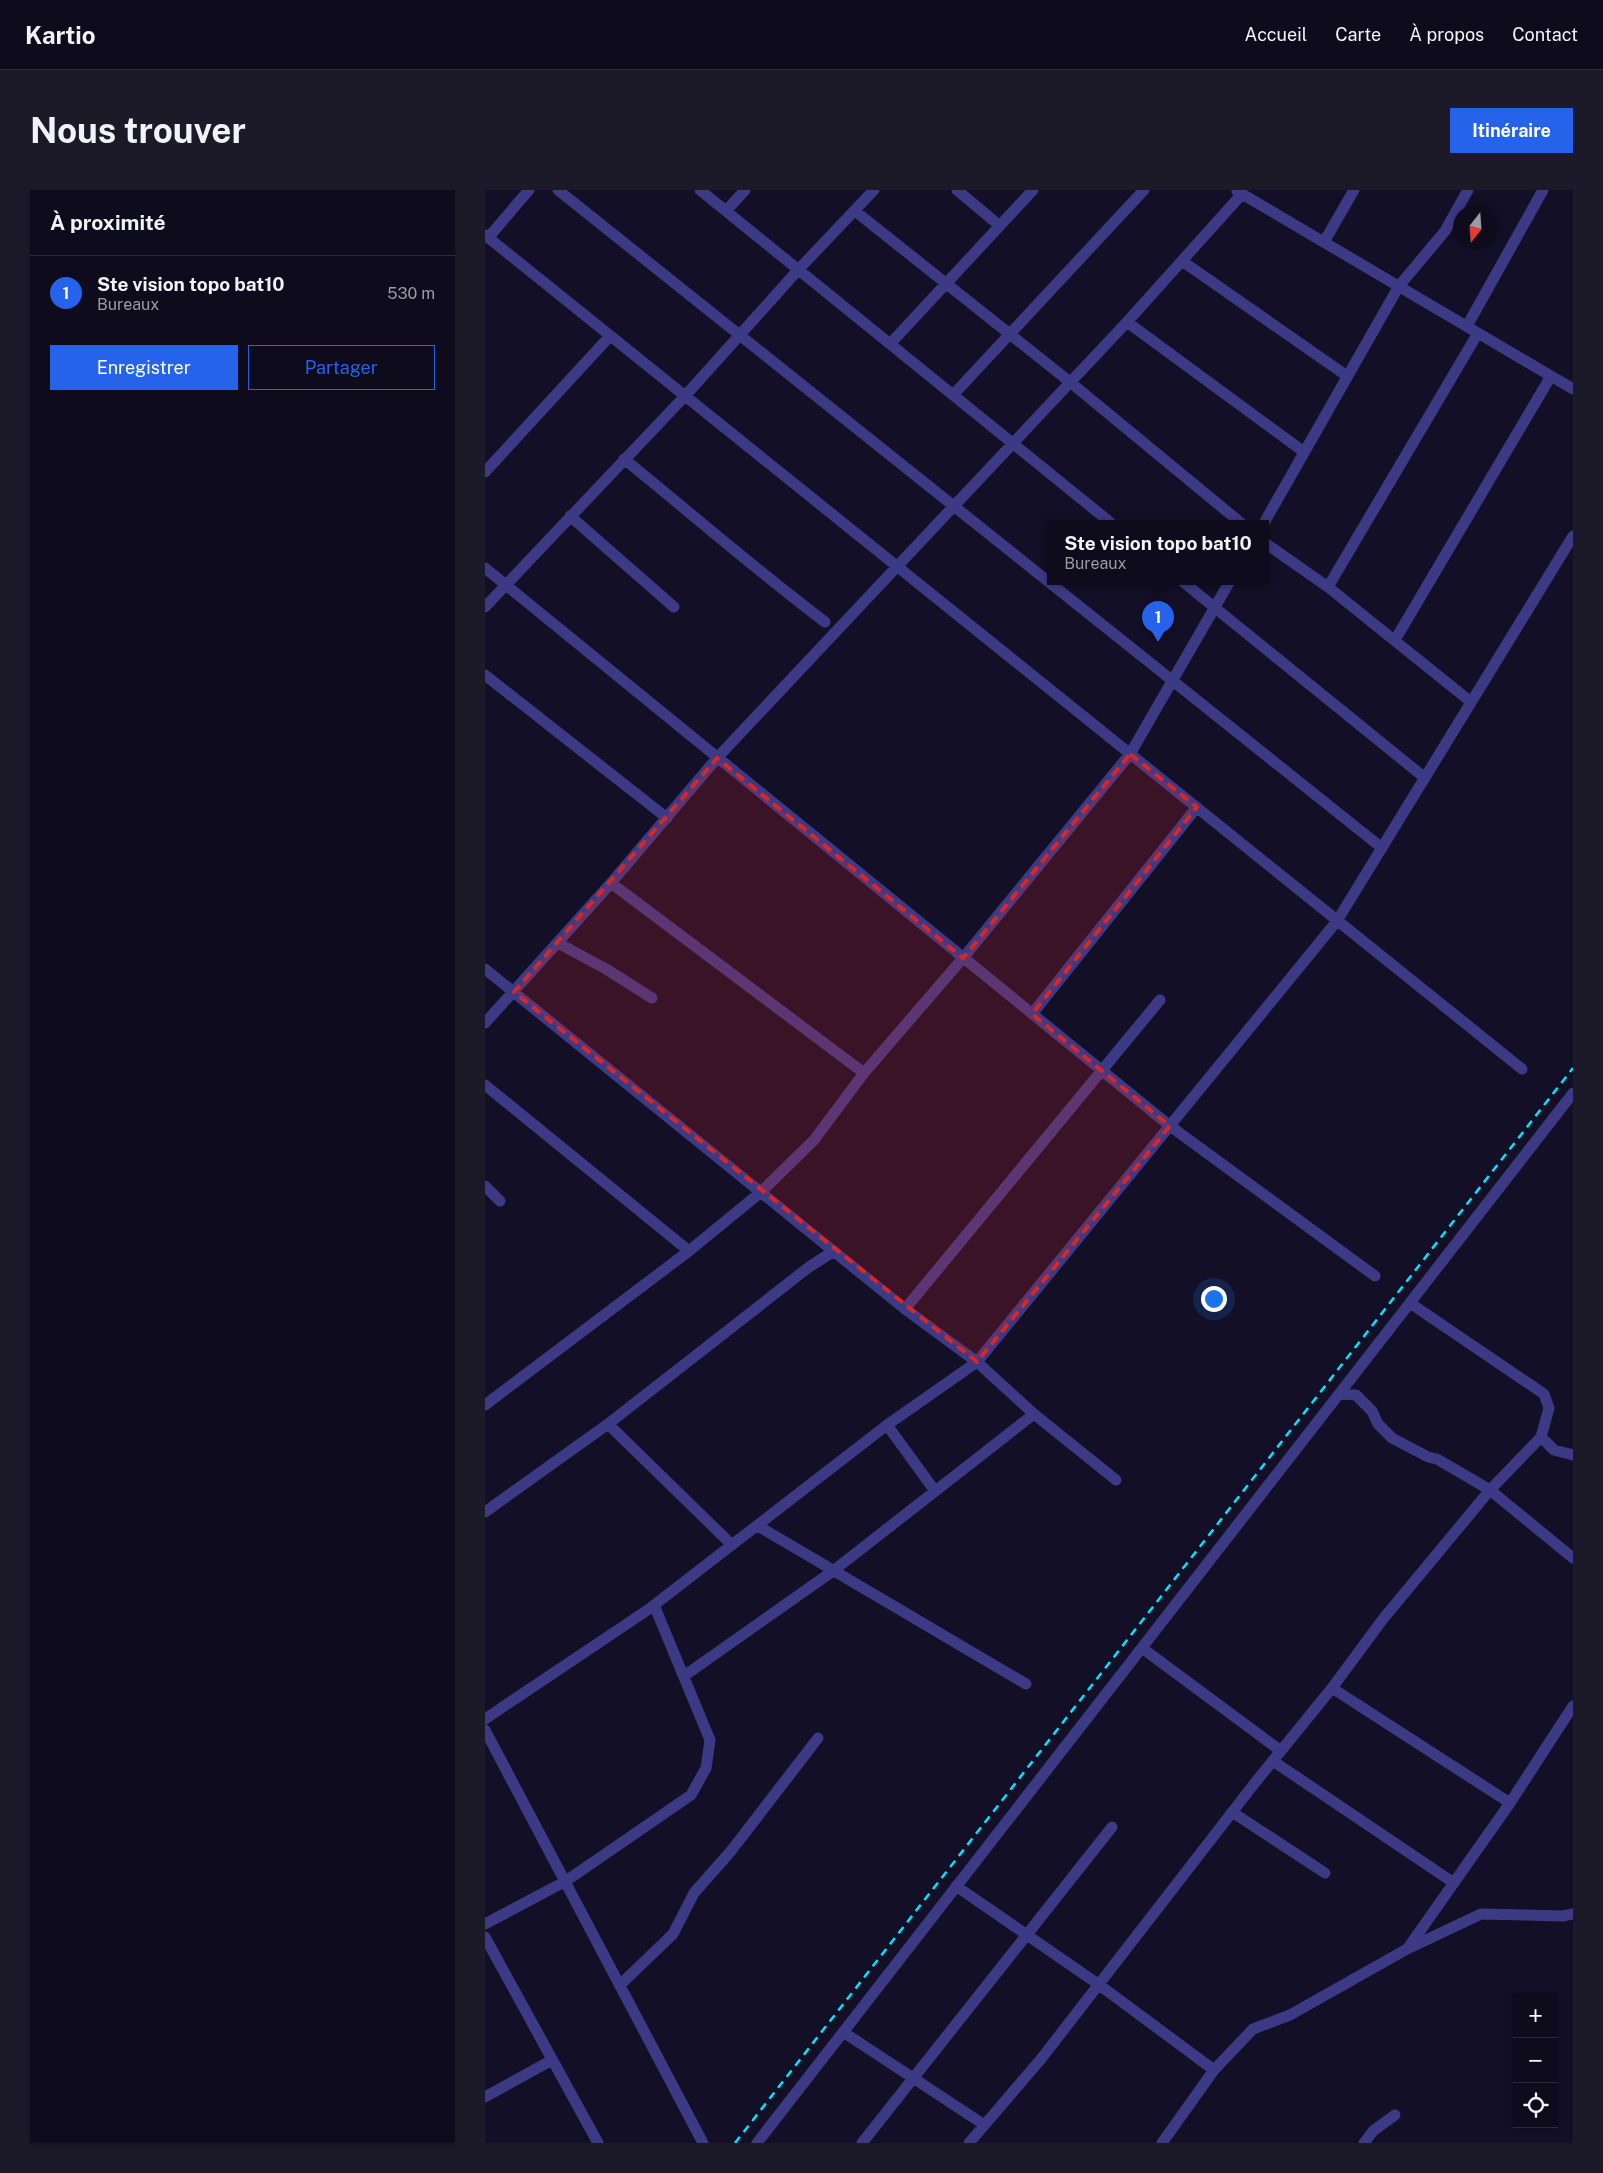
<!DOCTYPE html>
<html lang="fr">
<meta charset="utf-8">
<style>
:root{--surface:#0e0b1c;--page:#1c1929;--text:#f1f3f6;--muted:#9b9ba3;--line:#2e2b3b;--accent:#2563eb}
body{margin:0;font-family:"Public Sans",sans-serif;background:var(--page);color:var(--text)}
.controls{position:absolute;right:15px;bottom:15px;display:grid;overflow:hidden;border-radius:0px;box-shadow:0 2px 8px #0003}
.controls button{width:45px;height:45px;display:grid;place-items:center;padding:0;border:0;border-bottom:1px solid var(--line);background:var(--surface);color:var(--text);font:25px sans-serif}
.compass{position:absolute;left:968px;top:15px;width:45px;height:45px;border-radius:50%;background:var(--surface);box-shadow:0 2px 8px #0003;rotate:197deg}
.you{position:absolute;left:728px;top:1108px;width:18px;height:18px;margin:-12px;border:4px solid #fff;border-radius:50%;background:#1a73e8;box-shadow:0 0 0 8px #1a73e833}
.badge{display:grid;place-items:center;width:32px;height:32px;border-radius:50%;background:var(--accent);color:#fff;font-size:16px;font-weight:700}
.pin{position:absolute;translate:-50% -41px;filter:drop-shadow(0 1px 2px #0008)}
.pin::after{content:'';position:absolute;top:26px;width:18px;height:15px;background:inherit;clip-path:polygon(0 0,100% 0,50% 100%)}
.popup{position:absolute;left:562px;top:330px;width:222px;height:65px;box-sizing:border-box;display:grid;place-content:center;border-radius:0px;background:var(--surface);filter:drop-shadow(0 1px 4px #0005);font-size:16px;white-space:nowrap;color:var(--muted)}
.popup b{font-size:19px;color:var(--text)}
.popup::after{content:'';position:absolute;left:50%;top:100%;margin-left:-10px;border:10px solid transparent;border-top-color:var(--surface)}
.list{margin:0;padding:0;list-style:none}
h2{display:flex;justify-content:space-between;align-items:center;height:65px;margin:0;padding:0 20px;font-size:21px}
h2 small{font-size:16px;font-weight:400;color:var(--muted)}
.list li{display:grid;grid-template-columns:32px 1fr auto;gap:15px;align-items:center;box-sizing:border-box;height:75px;padding:0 20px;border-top:1px solid var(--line)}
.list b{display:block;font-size:19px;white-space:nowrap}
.list p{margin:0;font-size:16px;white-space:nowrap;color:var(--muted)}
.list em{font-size:16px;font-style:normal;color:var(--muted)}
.actions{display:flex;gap:10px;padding:15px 20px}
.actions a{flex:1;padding:11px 0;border:1px solid var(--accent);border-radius:0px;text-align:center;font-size:18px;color:var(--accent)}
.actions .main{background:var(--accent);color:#fff}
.icon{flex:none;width:28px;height:28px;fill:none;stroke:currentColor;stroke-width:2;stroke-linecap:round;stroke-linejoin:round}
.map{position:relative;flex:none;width:1088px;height:1953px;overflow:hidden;border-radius:0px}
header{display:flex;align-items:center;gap:30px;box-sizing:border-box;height:70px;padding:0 25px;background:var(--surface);border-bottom:1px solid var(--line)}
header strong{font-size:24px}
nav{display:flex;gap:28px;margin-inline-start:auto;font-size:18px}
.intro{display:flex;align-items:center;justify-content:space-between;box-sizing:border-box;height:120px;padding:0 30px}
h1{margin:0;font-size:35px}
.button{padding:12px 22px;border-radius:0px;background:var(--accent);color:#fff;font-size:18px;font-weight:700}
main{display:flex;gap:30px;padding:0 30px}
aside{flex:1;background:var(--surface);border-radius:0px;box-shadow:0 2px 8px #0003}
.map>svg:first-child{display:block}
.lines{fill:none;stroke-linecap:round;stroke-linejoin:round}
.minor{stroke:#3d3a85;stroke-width:11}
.rail{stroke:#00e5ff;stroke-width:2.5;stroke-dasharray:8 6;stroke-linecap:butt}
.marked{fill:#d62828;fill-opacity:0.2;stroke:#d62828;stroke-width:4;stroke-dasharray:10 6;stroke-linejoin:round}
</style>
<header>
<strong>Kartio</strong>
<nav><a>Accueil</a><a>Carte</a><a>À propos</a><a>Contact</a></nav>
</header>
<div class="intro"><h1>Nous trouver</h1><a class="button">Itinéraire</a></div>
<main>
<aside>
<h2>À proximité<small></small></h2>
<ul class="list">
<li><span class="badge">1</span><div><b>Ste vision topo bat10</b><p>Bureaux</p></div><em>530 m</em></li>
</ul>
<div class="actions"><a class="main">Enregistrer</a><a>Partager</a></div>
</aside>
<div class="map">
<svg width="1088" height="1953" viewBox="0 0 1088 1953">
<rect width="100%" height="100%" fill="#130f26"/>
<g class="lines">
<!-- minor -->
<path class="minor" d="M73 0 897 658
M215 0 626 333
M472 0 515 36
M752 1 1088 199
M241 21 260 0
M370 21 585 192 756 333
M0 45 1037 879
M3 48 44 0
M839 52 869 0
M697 71 862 186
M642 132 819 262
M982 136 1058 0
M405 154 548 0
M468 205 659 0
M139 269C206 323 271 380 340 432
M0 282 125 146
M85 326 189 417
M779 333 914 96 960 41 983 0
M780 353 843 397 986 512
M0 378 685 936 890 1086
M697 391 940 588
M843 397 993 143
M0 417 200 206 313 80 389 0
M910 450 1066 186
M0 485 182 628
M126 693 379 883
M73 753 121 779 167 808
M0 779 420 1119 492 1172 549 1224 631 1290
M547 824 712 617
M0 833 126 693 232 568 642 132 757 4
M0 895 204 1061
M0 996 15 1011
M420 1119 675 810
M855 1204 871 1205 887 1221 893 1234 907 1248 943 1267 952 1269 1005 1300 1088 1368
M0 1215 204 1061 276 1002 329 950 379 883 478 768 645 564 745 391
M123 1234 246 1354
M402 1235 450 1301
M1056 1247 1069 1260 1088 1265
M0 1322 123 1234 324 1077 349 1061
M273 1336 541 1494
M657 1458 796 1561
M199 1486 348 1381 549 1224
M847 1498 1025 1613
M0 1529 164 1419 402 1235 492 1172 852 731 1088 346
M0 1540 218 1953
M788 1571 969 1693
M747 1622 840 1683
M471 1696 613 1794 729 1880
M0 1734 81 1691 206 1605 221 1578 225 1550 169 1415
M0 1747 113 1953
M923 1758 1025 1613 1088 1516
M135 1795 188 1744 209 1703 246 1661 333 1548
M358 1842 498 1934
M0 1907 67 1870
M272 1953 1088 903
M377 1953 627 1637
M484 1953 556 1869 769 1594 847 1498 898 1429 1005 1300 1056 1247 1064 1218 1059 1204 925 1113
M677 1953 729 1880 768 1839 805 1825 922 1759 996 1724 1078 1726 1088 1724
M879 1953 888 1941 910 1925"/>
<!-- rail -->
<path class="rail" d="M250 1953 1088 878"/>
</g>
<!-- marked area -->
<path class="marked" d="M645 564 712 617 547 824 685 936 492 1172 29 802 232 568 478 768Z"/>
</svg>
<div class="controls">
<button>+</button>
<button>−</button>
<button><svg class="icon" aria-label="locate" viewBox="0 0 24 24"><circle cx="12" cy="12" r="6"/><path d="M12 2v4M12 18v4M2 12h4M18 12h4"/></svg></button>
</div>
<svg class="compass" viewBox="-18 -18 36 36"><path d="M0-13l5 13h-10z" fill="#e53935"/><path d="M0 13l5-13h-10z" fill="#9b9ba3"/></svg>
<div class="you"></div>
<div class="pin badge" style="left:673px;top:452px">1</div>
<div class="popup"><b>Ste vision topo bat10</b>Bureaux</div>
</div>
</main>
